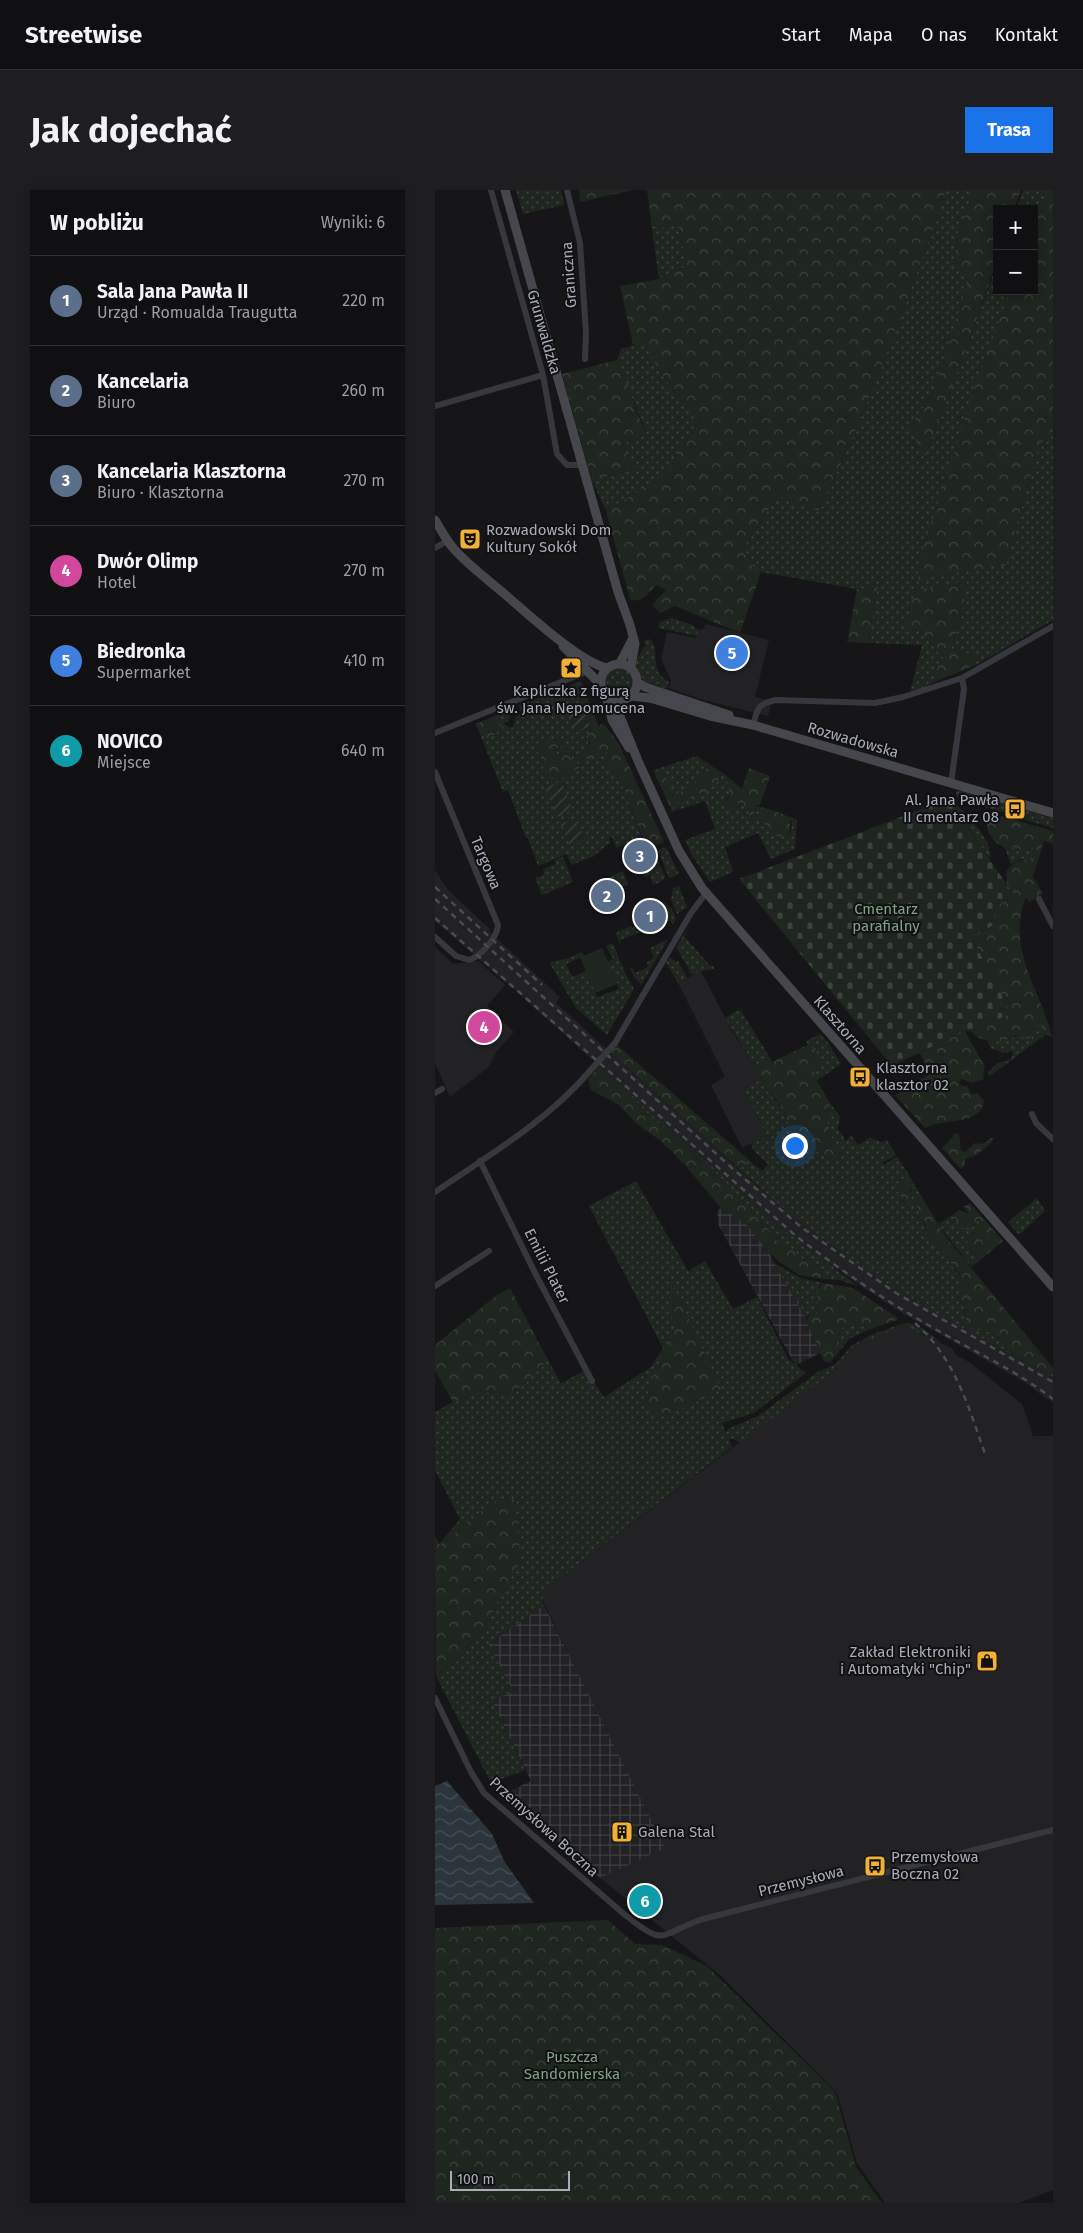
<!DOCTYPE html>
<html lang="pl">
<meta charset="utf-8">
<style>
:root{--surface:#101012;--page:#1e1e20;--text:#f1f3f6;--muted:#9c9d9f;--line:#303032;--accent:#1a73e8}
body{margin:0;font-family:"Fira Sans",sans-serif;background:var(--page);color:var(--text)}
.controls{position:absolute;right:15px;top:15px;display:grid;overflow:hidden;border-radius:0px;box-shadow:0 2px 12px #0003}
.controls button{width:45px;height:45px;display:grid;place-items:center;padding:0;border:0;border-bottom:1px solid var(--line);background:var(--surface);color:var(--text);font:25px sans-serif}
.scale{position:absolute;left:15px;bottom:12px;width:120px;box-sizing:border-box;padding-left:5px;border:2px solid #a8adb8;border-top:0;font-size:14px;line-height:18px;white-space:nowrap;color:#a8adb8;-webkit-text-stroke:4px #111113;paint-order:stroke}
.you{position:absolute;left:359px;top:955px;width:18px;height:18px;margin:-12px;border:4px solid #fff;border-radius:50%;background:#1a73e8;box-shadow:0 0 0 8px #1a73e833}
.badge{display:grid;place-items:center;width:32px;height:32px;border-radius:50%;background:var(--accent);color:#fff;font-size:16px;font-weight:700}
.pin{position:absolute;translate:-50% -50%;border:2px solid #fff;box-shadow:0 1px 5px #0006}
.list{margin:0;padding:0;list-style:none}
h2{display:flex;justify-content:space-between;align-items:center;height:65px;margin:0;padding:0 20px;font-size:21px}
h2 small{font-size:16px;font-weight:400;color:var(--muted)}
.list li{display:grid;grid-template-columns:32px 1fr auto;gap:15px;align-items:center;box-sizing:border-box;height:90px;padding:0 20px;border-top:1px solid var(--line)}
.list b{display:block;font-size:19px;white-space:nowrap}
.list p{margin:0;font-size:16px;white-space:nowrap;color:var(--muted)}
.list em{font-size:16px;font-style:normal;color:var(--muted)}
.map{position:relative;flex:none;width:618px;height:2013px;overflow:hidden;border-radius:0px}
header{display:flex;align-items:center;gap:30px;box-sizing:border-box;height:70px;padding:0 25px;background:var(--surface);border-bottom:1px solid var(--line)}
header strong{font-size:24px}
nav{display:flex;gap:28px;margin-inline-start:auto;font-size:18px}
.intro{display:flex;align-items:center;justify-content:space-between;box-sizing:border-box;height:120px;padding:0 30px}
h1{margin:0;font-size:35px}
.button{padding:12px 22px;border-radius:0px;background:var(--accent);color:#fff;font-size:18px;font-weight:700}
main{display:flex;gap:30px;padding:0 30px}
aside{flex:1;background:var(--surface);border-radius:0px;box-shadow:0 2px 12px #0003}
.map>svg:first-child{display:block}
.built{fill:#222225}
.industrial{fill:url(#industrial-grid)}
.grass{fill:url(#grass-dots)}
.forest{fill:url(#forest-crowns)}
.cemetery{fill:url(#cemetery-stones)}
.garden{fill:url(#garden-furrows)}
.pitch{fill:#1e261f}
.water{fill:url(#water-waves)}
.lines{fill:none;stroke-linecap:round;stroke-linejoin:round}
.street{stroke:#37383d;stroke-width:6}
.secondary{stroke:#45474d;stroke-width:9}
.rail{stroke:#4a4c52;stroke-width:2.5;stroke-dasharray:6 5;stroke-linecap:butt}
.street-bridge{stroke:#37383d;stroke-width:6}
.labels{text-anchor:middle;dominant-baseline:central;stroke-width:4;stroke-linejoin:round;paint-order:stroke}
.street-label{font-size:15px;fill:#a8adb8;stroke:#111113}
.poi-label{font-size:15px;fill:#a8adb8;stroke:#111113;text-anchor:start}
.park-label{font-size:15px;fill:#7fa381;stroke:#111113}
</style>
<header>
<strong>Streetwise</strong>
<nav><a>Start</a><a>Mapa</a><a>O nas</a><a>Kontakt</a></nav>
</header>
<div class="intro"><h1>Jak dojechać</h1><a class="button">Trasa</a></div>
<main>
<aside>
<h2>W pobliżu<small>Wyniki: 6</small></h2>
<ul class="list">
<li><span class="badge" style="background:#5c6f8a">1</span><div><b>Sala Jana Pawła II</b><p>Urząd · Romualda Traugutta</p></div><em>220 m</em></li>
<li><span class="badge" style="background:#5c6f8a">2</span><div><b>Kancelaria</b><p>Biuro</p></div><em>260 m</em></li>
<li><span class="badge" style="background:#5c6f8a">3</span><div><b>Kancelaria Klasztorna</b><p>Biuro · Klasztorna</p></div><em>270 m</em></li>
<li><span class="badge" style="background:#d1479c">4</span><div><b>Dwór Olimp</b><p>Hotel</p></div><em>270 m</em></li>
<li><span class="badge" style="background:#3f7fe0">5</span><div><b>Biedronka</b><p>Supermarket</p></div><em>410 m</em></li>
<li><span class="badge" style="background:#0f9aa8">6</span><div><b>NOVICO</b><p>Miejsce</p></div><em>640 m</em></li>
</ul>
</aside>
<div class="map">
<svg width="618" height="2013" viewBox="0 0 618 2013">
<defs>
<pattern id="industrial-grid" width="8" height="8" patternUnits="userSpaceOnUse" patternTransform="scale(1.25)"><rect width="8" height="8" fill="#222225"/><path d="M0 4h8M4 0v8" fill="none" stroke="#3f3f43"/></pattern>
<pattern id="grass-dots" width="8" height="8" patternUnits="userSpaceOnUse" patternTransform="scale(1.25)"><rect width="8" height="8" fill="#1e261f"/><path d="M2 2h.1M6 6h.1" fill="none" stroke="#3c433d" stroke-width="1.8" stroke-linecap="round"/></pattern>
<pattern id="forest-crowns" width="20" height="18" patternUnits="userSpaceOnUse" patternTransform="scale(1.25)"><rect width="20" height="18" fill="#1e261f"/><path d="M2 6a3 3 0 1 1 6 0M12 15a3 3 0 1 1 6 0" fill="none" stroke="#3c433d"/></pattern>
<pattern id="cemetery-stones" width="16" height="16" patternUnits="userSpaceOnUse" patternTransform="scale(1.25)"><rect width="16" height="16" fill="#1e261f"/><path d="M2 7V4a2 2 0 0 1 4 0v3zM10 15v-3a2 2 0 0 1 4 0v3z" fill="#3c433d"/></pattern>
<pattern id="garden-furrows" width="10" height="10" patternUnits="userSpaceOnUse" patternTransform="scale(1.25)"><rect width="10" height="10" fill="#1e261f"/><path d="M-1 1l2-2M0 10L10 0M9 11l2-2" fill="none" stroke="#3c433d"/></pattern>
<pattern id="water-waves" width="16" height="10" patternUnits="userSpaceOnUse" patternTransform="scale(1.25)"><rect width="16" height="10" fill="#2c353c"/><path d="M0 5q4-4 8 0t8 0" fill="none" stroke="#485056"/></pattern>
</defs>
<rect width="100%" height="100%" fill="#161618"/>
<!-- built -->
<path class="built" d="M270 434 334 450 320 507 337 511 333 526 265 509 234 498 236 491 226 469 232 442 261 448 263 440 269 439Z
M0 680 13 700 55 739 54 741 125 807 121 813 323 997 399 1058 472 1106 618 1187V1213L589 1192 460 1119 384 1067 337 1031 85 805 0 731Z
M0 757 18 774 43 771 70 795 52 816 79 842 61 862 54 877 15 907 0 873Z
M266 781 298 843 328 888 309 899 332 946 307 958 276 895 290 887 243 793Z
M467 1136 517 1158 521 1165 534 1172 587 1214 598 1246H618V2000L584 2013H450L422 1973 402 1903 286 1786 165 1688 229 1658 153 1506 106 1406 111 1399 396 1183 417 1158Z"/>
<!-- industrial -->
<path class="industrial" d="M286 1018 312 1035 333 1061 371 1128 385 1163 361 1175 358 1171 284 1036 282 1021Z
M109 1415 230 1658 165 1688 67 1605 96 1591 57 1511 54 1454Z"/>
<!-- grass -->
<path class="grass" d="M81 0H126L129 15 88 24Z
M511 0H539L522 46 519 77 534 90 499 201 475 237 482 241 490 266 531 160 562 74V101H578L483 389 555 376H570L603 260 613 243 618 242V430L541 475 538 465 516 459 526 428 485 441 511 471 501 479 504 490 474 506 487 455 433 453 443 396 422 399 326 382 307 360 342 306 384 321C434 217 474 109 511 0Z
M588 0H613L599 40V19H581Z
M243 35 252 76 224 89 217 39Z
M210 152C224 183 239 206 266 226L229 286 171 321 157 291 199 279 187 254 212 245 182 170 186 159Z
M236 428 258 435 263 440 262 446 223 438 225 432Z
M213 449 216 450C225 463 214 482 234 492L232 499 209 491C196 471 201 473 210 455L209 451Z
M171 491a13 13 0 1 1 26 0a13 13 0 1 1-26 0Z
M146 491 143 495 155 536 153 557 161 563 172 561C174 574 177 581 185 590L208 651 190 658 188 655 181 658 177 647 174 648 176 652 159 666 136 675 132 664 103 676 93 648H91L73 600 68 602 41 534 74 520 75 528 73 532H69L70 535 78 538 81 527 86 523 84 516Z
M262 566 275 575 252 600 236 605 228 587 222 579Z
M288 583 294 588 292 595 295 604 291 609 303 611 313 617 317 631 321 616 337 620 334 622 350 644 355 645 357 635 355 627 362 630 360 659 336 669 323 643 290 657 298 682 275 692 258 667 250 650 280 639 270 611 237 622 236 619C245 610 257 601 270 604Z
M524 600 574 614 573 617 580 620 578 625 543 615 521 606V602Z
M516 608C529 625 558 646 555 669L513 609Z
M589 619 618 628V638L580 627 582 621 588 622Z
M560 652H566L573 659 580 657 589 662 598 657 600 662 595 669H586L576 675 570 658Z
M231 657 244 684 234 688 223 660Z
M128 667 138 692 107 705 100 687 107 686 109 683 108 679 120 674 119 670Z
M222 669 230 687 229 690 218 695 215 685 211 687 207 678Z
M188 681 193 695 177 701 172 688Z
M244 696 252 717 242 724 236 709 238 698Z
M229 712C235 715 240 724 241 729L238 735 234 730 185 750 186 756 181 745 182 742 196 736 197 738 231 724 226 713Z
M258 731 249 746 276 777 279 776V779L266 781 257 785 241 757Z
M233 749 206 795 199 787 195 778H197L200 783 213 777 212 772 219 768 215 758Z
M178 753 189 781 199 799 172 845 141 818 114 772 131 769 147 762 149 766 131 774 138 787 151 781 162 807 184 799 173 772 178 769 171 756Z
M235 767 241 772 243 771 252 788 243 793 231 772Z
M305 819 334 866 327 877 321 878 290 828Z
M607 836 610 843H616L617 847 610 845 555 886 553 882 563 873 576 869 578 864 577 861 569 863 556 859 553 851 560 848 570 850 595 842 601 837Z
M385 844 394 854 406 874 381 891 374 858H366L373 855 371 851Z
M328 888 327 894 344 915 348 918 355 937 376 959 404 971 407 966 400 957 392 933 395 917 391 907 405 927 403 939 411 951 416 945 423 955 435 948 447 952 452 950 461 965 447 973 449 975 462 966 477 990V994L472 992 460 997 471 1014 479 994 487 1007H481L491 1041 495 1048 515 1068 517 1076 527 1089 530 1125 545 1140 555 1142 582 1167C545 1147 508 1128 472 1106 412 1070 355 1026 303 978L308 977 313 969 327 981 333 974 319 961 316 954 332 946 309 899Z
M188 897 337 1031 423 1096 405 1090 389 1089 386 1080 379 1073 368 1070 358 1060 346 1056 328 1033 320 1027 314 1016 298 1004 287 990 275 984 257 962 217 928Z
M201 991 253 1081 270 1071 298 1119 322 1107 353 1169 371 1183 319 1223 287 1233 291 1243 293 1239 323 1226 383 1182 401 1174 416 1156 436 1145 466 1134 475 1133 487 1138 507 1153 467 1136 417 1158 396 1183 305 1253 299 1249H294L297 1257 111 1399 107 1410 109 1415 54 1454 78 1501 57 1511 90 1580 56 1593 1 1486 24 1469 54 1432 66 1404 79 1309 61 1310 2 1357 25 1329 0 1280V1222L18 1212 45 1202 78 1204 113 1170 126 1193 151 1180 169 1207 216 1177 228 1158 154 1016Z
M602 1008 610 1021 584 1045 573 1032Z
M516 1026 521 1029 526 1037 539 1036 542 1031H546L544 1039 533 1048 534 1058 541 1065 544 1071 536 1077 503 1034Z
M339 1073 365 1088 388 1093 384 1096 382 1123H376L371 1128Z
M423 1135 435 1139 414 1149 403 1163 405 1138Z"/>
<!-- forest -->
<path class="forest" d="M144 0H198L145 12Z
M212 0H511C474 109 434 217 384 321L342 306 307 360 326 382 305 443 240 416 225 423 217 415 231 400 221 395 211 406 200 411 195 409 171 321 229 286 266 226 243 208 218 170 210 153 198 155 185 96 224 89 252 76 243 35 217 39Z
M539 0H586L579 19H562V71L531 160 490 266 481 251 482 241 475 237 499 201 533 91 519 77 522 46Z
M613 0H618V242L613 243 603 260 570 376H555L483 390V374L542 191 575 101H599V37Z
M182 170 185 172 202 223 212 245 187 254 199 279 157 291 127 184Z
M532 390 527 424 516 459 538 465 541 475 504 490 501 479 510 470 485 441 471 437 480 401Z
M443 396 433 453 412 452 422 399Z
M146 491 164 537 166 534H169L184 554 229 652 218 657 220 661 214 664 185 590 171 573 172 561 161 563 156 569H145L144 562 153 557 155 553 152 548 155 536 152 531 147 507 138 510 140 496Z
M63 525V532L68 538 51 551 48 540 43 538 41 534Z
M121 546 130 554 123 558H117L122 563 121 570 125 568 124 559 130 556 137 569 142 571 144 578 136 581 128 588 109 589 106 580 111 574 108 571 111 566 108 562 103 563 99 559 110 552H116Z
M275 575 288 583 286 584 282 592 270 604C257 601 245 610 236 619L218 580 222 579 234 593 236 605 252 600Z
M314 578 335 586 325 615 321 616 319 623 322 629 318 633C314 623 314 616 303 612L301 619 296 621 290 615 295 604 292 595 294 588 307 599Z
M337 620 355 627V645L350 644 346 649 329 639 330 634 326 626 329 621 334 622Z
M551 622 618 641V654L609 651 598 686 608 704 594 712 591 707C571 759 603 795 616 843H610L607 836 601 837 595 842 597 847 591 849 581 845 567 852 560 848 553 851 542 847 536 841 576 823 537 748 563 732 556 720 579 705 572 694 571 682C577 674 585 669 595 669L600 662 598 657 589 662 580 657 573 659 566 652H560L553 642Z
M530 841 550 877 548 882 549 889 536 893 527 889 524 892 527 896H532L537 904 542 903 549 911C546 936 506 928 490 938L460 905 495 884 485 863Z
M182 855 313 969 308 977 303 978 175 862Z
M380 857 385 873 379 881C381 894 392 903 395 916 396 922 392 929 393 934 396 945 400 957 407 966L404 971 376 959 355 937 348 918 327 894 328 888 321 878 327 877 334 866 337 872 366 858Z
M164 876 188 897 217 928 257 962 265 973 274 979 275 984 292 993 299 1004 314 1016 320 1027 328 1033 346 1056 358 1060 368 1070 379 1073 386 1080 389 1089 364 1085 342 1070 333 1061 312 1035 286 1018 250 975 226 951 203 935 184 915 156 900 153 889Z
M521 943 524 945 526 961 530 962 540 953 548 954 558 947 557 952 542 965 530 969V975L526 979 507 958 518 947V944Z
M477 990 479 994 475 1000 477 1005 475 1013 471 1014 460 997 461 994 469 991 476 994Z
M481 1007H487L511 1047 618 1178V1187L582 1167 575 1160 570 1158C565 1153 562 1147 556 1143 549 1139 539 1141 532 1136L530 1119 528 1117 523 1096 527 1093 524 1083 517 1076 515 1068 495 1048 491 1041 490 1034 482 1016 480 1014Z
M535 1013 568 1051 544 1071 541 1065 532 1055 533 1048 544 1039 545 1031H542L535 1040 525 1037 521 1029 516 1026 524 1020 534 1024 529 1017Z
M237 1092 286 1199 231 1227 209 1217 216 1191 240 1140 235 1120Z
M388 1093 418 1098 463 1128 462 1130 435 1139 423 1135 405 1138 403 1163 395 1173 389 1171 371 1131 376 1123H382L383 1120 382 1102Z
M75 1098 113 1170 78 1204 45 1202 18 1212 0 1180V1155L62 1105Z
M79 1309 86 1371 66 1404 54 1432 24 1469 1 1486 0 1346 5 1355 61 1310Z
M173 1730 200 1754 227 1755 272 1776 400 1902 421 1977 447 2013H0V1738Z"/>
<!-- cemetery -->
<path class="cemetery" d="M513 609 579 705 556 720 563 732 537 748 576 823 536 841H530L457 876 304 689Z"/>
<!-- garden -->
<path class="garden" d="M149 518 155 536 140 543 133 526Z
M126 591 138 620 122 627 110 598Z
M141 628 150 650 135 656 126 634Z"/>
<!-- pitch -->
<path class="pitch" d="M167 758 183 794 160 803 145 767Z"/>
<!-- water -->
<path class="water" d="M12 1591 57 1644 69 1671 99 1713 0 1715V1596Z"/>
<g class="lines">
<!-- street -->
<path class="street" d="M56 0 108 185 122 264 132 275H147
M132 0 145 53 151 143 150 169
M0 216 108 185
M0 358 12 351
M318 535C323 518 322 514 341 510L440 513 468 507 527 488 618 436
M0 543 153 481
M0 582 63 735C62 748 46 766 34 770L21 766 0 747
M516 593 529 499 527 488
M604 709 618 736
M180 853 256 723 271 703
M0 903 7 899
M597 924 601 933 618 949
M45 971 101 1085 157 1191
M0 1002C53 966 112 931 154 882
M0 1096 54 1061
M0 1508 36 1582 49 1603 189 1724C232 1759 223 1744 268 1729L618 1640"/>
<!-- secondary -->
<path class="secondary" d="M70 0 183 402 195 435 200 454 196 477
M0 330C6 340 11 350 19 359 35 377 55 391 73 407 95 426 146 473 172 478
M128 456 166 495
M185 473 198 448
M166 492a18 18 0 1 1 36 0a18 18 0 1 1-36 0Z
M203 493 210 497 294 525
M171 504 177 530 194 558
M196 506 215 508 275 526 318 535 618 623
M187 510 184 515V524L203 571 244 661 267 698 618 1097"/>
<!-- rail -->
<path class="rail" d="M0 697 107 795
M0 709 298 979 366 1037 461 1103 618 1192
M0 728 361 1046C405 1080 451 1111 500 1139 540 1162 582 1181 618 1209
M480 1133C520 1168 534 1218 551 1267"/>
<!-- street-bridge -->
<path class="street-bridge" d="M154 882 180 853"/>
</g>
<!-- icons -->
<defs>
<g id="theatre-square" transform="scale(1.125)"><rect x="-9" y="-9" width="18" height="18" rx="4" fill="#f2b134" stroke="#111113"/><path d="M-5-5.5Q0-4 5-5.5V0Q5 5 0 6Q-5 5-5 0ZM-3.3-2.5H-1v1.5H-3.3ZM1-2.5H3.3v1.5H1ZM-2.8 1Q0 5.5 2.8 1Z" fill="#111"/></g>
<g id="sight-square" transform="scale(1.125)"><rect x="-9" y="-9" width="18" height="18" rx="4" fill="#f2b134" stroke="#111113"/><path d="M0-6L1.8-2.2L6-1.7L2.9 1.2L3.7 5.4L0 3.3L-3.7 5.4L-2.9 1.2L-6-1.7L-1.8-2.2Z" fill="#111"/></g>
<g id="bus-square" transform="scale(1.125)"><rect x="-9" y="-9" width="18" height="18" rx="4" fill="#f2b134" stroke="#111113"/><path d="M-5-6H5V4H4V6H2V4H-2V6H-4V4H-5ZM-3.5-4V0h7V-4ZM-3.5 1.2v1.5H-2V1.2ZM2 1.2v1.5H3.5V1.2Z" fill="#111"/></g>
<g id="shop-square" transform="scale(1.125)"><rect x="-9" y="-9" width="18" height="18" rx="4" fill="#f2b134" stroke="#111113"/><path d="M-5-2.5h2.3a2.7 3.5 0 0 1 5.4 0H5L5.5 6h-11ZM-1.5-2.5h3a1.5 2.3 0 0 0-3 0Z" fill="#111"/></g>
<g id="building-square" transform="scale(1.125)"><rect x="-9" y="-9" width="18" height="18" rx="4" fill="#f2b134" stroke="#111113"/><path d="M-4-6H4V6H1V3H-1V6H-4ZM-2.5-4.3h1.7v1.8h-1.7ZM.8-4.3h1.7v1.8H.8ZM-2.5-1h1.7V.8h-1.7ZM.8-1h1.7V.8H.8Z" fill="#111"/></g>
</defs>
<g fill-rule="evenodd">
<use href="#theatre-square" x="35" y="349"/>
<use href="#sight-square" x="136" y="478"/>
<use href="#bus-square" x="580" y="619"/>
<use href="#bus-square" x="425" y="887"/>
<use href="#shop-square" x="552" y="1471"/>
<use href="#building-square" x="187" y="1642"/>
<use href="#bus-square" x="440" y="1676"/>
</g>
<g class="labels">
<!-- street labels -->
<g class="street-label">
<text transform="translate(134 85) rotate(-94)">Graniczna</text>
<text transform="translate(109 142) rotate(74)">Grunwaldzka</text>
<text transform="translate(418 550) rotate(16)">Rozwadowska</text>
<text transform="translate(51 673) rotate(67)">Targowa</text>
<text transform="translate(405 835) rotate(49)">Klasztorna</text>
<text transform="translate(112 1076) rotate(63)">Emilii Plater</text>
<text transform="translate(109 1637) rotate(42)">Przemysłowa Boczna</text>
<text transform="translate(366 1691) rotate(-14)">Przemysłowa</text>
</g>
<!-- poi labels -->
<g class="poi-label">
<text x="51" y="340">Rozwadowski Dom<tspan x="51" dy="17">Kultury Sokół</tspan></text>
<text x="136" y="501" text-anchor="middle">Kapliczka z figurą<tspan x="136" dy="17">św. Jana Nepomucena</tspan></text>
<text x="564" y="610" text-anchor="end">Al. Jana Pawła<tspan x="564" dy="17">II cmentarz 08</tspan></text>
<text x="441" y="878">Klasztorna<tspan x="441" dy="17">klasztor 02</tspan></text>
<text x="536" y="1462" text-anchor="end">Zakład Elektroniki<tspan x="536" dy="17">i Automatyki "Chip"</tspan></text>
<text x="203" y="1642">Galena Stal</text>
<text x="456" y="1667">Przemysłowa<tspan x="456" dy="17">Boczna 02</tspan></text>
</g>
<!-- park labels -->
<g class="park-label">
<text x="451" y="719">Cmentarz<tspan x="451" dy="17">parafialny</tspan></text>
<text x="137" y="1867">Puszcza<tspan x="137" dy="17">Sandomierska</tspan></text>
</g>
</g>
</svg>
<div class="controls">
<button>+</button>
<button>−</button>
</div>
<div class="scale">100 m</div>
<div class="you"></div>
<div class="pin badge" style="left:215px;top:726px;background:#5c6f8a">1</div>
<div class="pin badge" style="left:172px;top:706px;background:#5c6f8a">2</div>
<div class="pin badge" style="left:205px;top:666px;background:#5c6f8a">3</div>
<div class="pin badge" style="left:49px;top:837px;background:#d1479c">4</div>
<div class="pin badge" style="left:297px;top:463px;background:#3f7fe0">5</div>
<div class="pin badge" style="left:210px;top:1711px;background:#0f9aa8">6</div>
</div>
</main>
